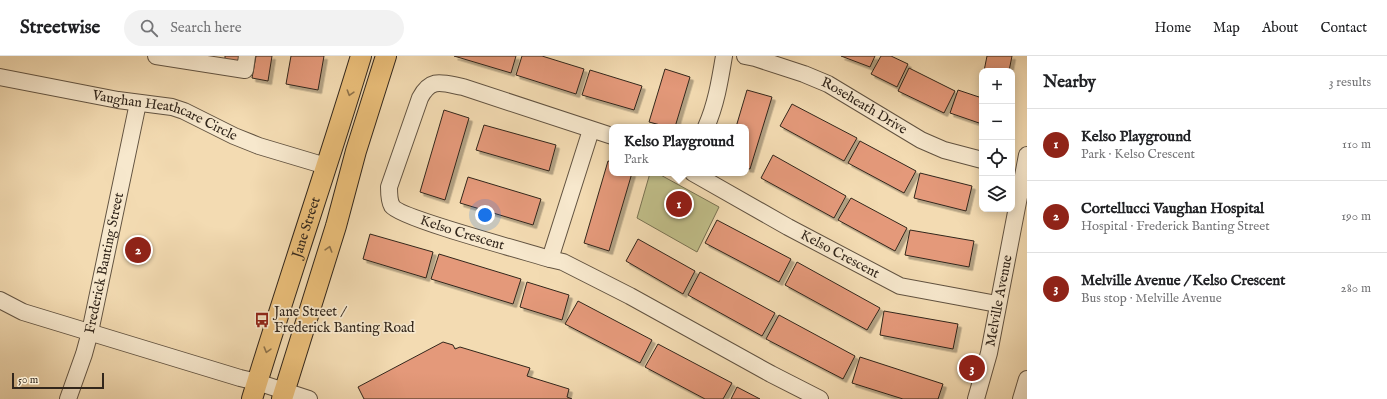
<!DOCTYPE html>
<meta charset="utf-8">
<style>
:root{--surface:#fff;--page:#f2f2f2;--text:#202124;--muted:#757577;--line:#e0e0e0;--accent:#8f2418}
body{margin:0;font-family:"IM FELL English",serif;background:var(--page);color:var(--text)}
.controls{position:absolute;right:12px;top:12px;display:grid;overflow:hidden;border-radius:8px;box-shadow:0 2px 10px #0003}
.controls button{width:36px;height:36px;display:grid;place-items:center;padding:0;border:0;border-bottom:1px solid var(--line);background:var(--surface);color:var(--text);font:20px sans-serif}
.scale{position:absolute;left:12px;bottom:10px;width:92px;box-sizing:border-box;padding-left:4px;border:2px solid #32261b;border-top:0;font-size:11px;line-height:14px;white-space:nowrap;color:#32261b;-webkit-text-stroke:3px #f7e8cd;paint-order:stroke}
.you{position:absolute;left:485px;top:159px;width:14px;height:14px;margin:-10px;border:3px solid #fff;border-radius:50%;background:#1a73e8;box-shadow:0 0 0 6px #1a73e833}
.badge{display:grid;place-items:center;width:26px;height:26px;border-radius:50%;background:var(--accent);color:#fff;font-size:13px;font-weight:700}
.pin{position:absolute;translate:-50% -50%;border:2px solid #fff;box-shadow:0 1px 4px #0006}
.popup{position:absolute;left:609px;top:68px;width:140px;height:52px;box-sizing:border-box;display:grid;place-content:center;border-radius:8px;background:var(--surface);filter:drop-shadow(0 1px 3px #0005);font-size:13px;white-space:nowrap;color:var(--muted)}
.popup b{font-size:15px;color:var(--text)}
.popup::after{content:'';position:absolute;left:50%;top:100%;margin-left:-8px;border:8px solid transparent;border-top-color:var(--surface)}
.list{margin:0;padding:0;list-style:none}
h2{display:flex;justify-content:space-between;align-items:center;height:52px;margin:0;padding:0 16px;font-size:17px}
h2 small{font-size:13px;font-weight:400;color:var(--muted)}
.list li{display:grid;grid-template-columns:26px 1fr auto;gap:12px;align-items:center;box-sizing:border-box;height:72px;padding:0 16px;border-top:1px solid var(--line)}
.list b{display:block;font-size:15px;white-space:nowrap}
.list p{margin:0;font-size:13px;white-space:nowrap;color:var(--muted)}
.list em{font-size:13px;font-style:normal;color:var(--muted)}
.icon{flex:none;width:22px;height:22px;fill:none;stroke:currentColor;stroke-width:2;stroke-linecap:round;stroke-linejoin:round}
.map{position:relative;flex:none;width:1027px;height:343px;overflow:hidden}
header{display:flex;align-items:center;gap:24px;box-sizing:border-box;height:56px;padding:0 20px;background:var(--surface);border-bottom:1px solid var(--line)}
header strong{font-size:19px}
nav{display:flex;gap:22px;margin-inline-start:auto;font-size:14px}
.search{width:280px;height:36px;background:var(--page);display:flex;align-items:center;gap:10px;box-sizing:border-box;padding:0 14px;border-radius:22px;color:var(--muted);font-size:15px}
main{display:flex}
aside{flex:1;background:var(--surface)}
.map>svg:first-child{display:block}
.green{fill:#c0be89;stroke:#797252}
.building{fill:#e4997a;stroke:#32261b;filter:url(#shadow)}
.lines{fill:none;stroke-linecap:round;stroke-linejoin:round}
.minor-casing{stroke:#625341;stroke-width:18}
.major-casing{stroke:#32261b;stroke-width:22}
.minor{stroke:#f7e8cd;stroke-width:16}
.major{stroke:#eabe79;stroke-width:20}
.oneway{stroke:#8e724a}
.labels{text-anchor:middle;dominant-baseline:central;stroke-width:3.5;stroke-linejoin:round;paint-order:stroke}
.street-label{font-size:14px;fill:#32261b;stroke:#f7e8cd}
.poi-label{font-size:14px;fill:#32261b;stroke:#f7e8cd;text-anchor:start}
</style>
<header>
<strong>Streetwise</strong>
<div class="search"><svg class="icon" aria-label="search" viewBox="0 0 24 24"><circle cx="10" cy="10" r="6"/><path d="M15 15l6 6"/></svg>Search here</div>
<nav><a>Home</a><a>Map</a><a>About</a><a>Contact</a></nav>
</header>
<main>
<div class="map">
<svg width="1027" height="343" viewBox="0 0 1027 343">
<defs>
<filter id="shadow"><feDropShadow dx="3.5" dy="3.5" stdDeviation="0" flood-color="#0004"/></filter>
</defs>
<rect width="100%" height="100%" fill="#f3dbb2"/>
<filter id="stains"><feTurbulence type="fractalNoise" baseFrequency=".005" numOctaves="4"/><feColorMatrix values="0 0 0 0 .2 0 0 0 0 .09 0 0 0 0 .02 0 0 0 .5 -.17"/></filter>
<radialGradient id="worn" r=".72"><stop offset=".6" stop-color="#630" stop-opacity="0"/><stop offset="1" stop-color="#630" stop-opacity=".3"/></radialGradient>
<!-- green -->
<path class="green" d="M650 117H657L719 151 697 196 637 162Z"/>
<!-- building -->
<path class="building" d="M225 0H239L238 6 225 3Z
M256 0H272L268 25 252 22Z
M291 0H324L318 34 286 28Z
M454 0H516L511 17Z
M522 0H542L584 13 576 38 516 19Z
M841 0H875L870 11Z
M881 0H891L908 8 897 31 871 18Z
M987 0H1012L1009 15H984Z
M909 12 955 35 944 57 898 35Z
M665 13 690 21 675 71H668L649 66Z
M590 14 642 30 634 54 582 39Z
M747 34 772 41 750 113 746 112V71H736Z
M958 34 982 42V68L950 57Z
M792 48 857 82 844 105 780 70Z
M444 54 469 62 445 144 420 136Z
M484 69 556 89 549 115 476 94Z
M860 85 916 115 904 137 848 107Z
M773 99 846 140 834 162 761 122Z
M608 105 612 106V117H632L609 195 584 187Z
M920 117 972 130 966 155 914 142Z
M468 121 541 143 533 169 460 147Z
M851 142 907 172 895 195 838 164Z
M717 164 791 203 779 226 705 187Z
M910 174 974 185 969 211 905 199Z
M370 178 433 196 426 222 363 203Z
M638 183 695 215 683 238 626 205Z
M439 198 521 223 513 248 431 223Z
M797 206 880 252 867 274 785 229Z
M700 216 775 257 762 280 688 239Z
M527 226 569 239 562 264 520 251Z
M578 245 652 284 640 307 565 268Z
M884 255 958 268 953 293 880 279Z
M779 259 855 300 843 323 766 283Z
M443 286 453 289 455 293 460 291 530 312 527 320 569 333 567 341 572 343H364L358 331Z
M658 288 732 327 723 343H705L645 311Z
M860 301 943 328 938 343H903L852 327Z
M737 331 760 343H731Z"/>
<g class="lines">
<!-- minor casing -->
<g class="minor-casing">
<g id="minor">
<path d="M156 0 245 14 247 0"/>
<path id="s1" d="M745 0 755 2 804 18 828 28 921 84 944 94 982 104"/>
<path id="s2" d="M0 21 118 44 172 51 184 55 234 80 259 90 326 110"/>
<path d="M706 71C716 49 720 24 724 0"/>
<path id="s3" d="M612 80 463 31C442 27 431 21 420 42L389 131C389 137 389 145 392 150 400 162 527 196 550 203L563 206 630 240 771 318 820 343"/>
<path id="s4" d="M693 117 788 171 900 230 997 248"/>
<path d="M550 203 591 74"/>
<path d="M0 244 23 256 240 322 257 326 309 343"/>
<path id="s5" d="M68 343 84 298 90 276 138 47"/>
<path id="s6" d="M976 343 989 297 1027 99"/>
<path d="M1021 343 1027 323"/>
</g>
</g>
<!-- major casing -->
<g class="major-casing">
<g id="major">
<path id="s7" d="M252 343C287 228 326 115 361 0"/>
<path d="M282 343 336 170 356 95 386 0"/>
</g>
</g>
<!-- minor -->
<use href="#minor" class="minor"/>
<!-- major -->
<use href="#major" class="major"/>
</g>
<!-- one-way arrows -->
<defs><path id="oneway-chevron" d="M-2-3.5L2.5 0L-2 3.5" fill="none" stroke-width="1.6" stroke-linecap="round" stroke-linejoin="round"/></defs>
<g class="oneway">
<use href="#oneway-chevron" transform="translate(350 37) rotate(107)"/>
<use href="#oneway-chevron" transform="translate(329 193) rotate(-73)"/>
<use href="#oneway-chevron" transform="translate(267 294) rotate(106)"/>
</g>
<!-- icons -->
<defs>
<g id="bus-bare" transform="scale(1.2)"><path d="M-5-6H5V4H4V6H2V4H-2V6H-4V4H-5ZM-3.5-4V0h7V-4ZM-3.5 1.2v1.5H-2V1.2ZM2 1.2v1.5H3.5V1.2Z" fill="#8f2418" stroke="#f7e8cd" stroke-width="2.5" paint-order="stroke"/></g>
</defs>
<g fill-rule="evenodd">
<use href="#bus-bare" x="262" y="264"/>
</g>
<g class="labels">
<!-- street labels -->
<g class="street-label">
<text stroke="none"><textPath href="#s1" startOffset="130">Roseheath Drive</textPath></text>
<text stroke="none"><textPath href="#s2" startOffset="170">Vaughan Heathcare Circle</textPath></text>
<text stroke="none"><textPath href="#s7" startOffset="180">Jane Street</textPath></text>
<text stroke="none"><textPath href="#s3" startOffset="396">Kelso Crescent</textPath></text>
<text stroke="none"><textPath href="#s4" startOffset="168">Kelso Crescent</textPath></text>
<text stroke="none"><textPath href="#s5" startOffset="141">Frederick Banting Street</textPath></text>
<text stroke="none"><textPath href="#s6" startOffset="101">Melville Avenue</textPath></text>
</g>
<!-- poi labels -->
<g class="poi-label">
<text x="274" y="256">Jane Street /<tspan x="274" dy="16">Frederick Banting Road</tspan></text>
</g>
</g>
<rect width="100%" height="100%" filter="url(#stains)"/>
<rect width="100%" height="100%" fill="url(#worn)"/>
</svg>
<div class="controls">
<button>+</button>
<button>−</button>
<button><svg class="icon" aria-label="locate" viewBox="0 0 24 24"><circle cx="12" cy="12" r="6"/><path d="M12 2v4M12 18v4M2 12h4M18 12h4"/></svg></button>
<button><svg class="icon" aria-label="layers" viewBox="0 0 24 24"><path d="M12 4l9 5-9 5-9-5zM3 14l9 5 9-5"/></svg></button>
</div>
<div class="scale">50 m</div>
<div class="you"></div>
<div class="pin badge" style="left:679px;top:148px">1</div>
<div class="popup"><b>Kelso Playground</b>Park</div>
<div class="pin badge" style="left:138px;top:194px">2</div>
<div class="pin badge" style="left:972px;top:312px">3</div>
</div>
<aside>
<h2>Nearby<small>3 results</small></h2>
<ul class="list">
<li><span class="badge">1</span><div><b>Kelso Playground</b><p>Park · Kelso Crescent</p></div><em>110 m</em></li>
<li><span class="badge">2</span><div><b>Cortellucci Vaughan Hospital</b><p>Hospital · Frederick Banting Street</p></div><em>190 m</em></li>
<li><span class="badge">3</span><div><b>Melville Avenue / Kelso Crescent</b><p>Bus stop · Melville Avenue</p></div><em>280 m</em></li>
</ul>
</aside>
</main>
